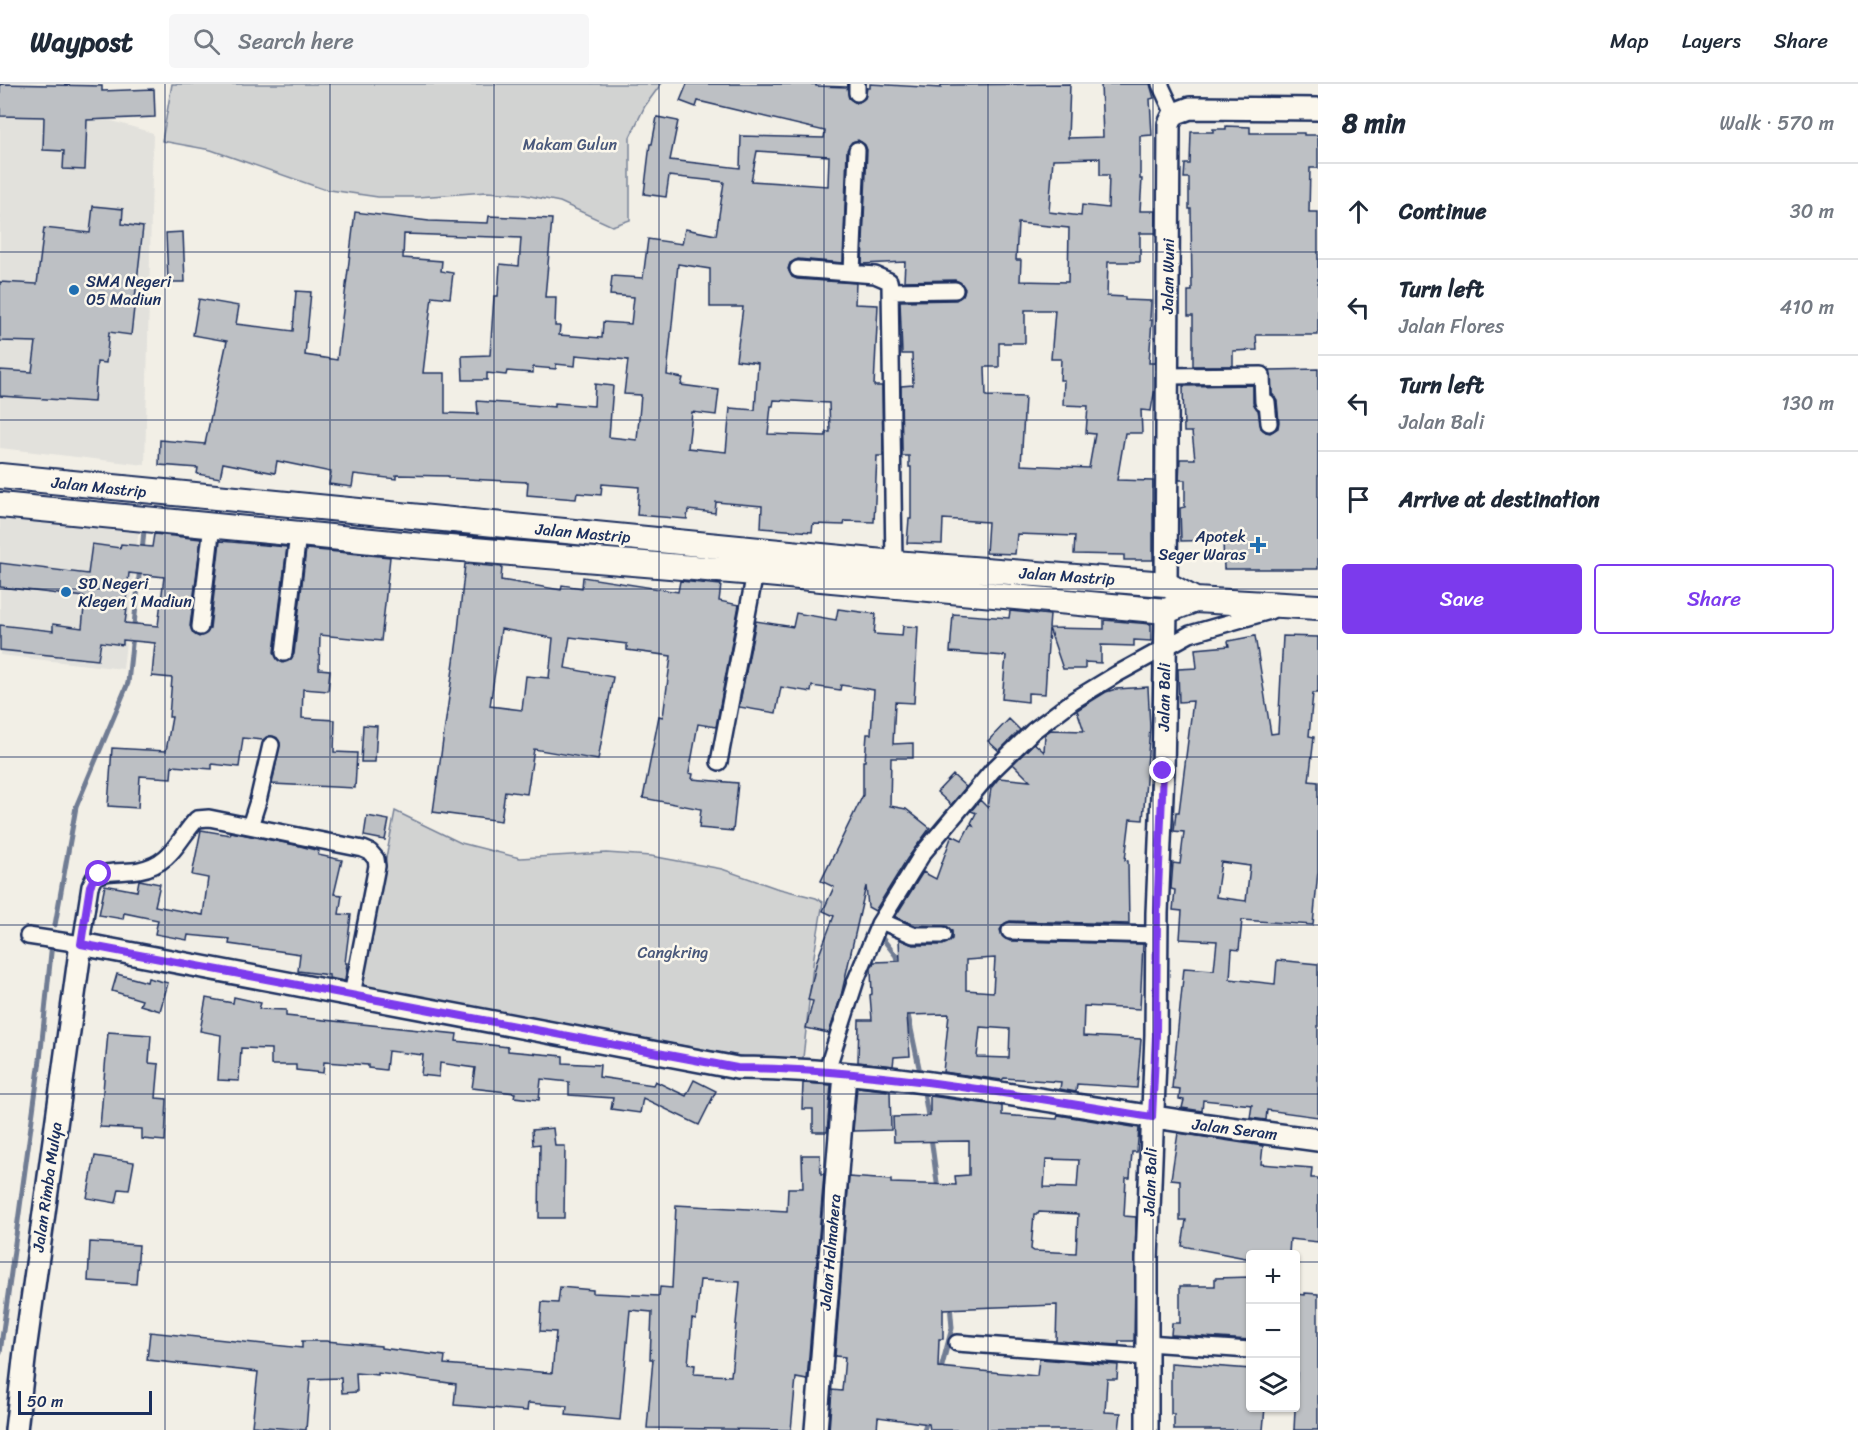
<!DOCTYPE html>
<meta charset="utf-8">
<style>
:root{--surface:#fff;--page:#f6f6f7;--text:#1f2937;--muted:#747a83;--line:#e0e1e3;--accent:#7c3aed}
body{margin:0;font-family:Sriracha,sans-serif;background:var(--page);color:var(--text)}
.controls{position:absolute;right:18px;bottom:18px;display:grid;overflow:hidden;border-radius:6px;box-shadow:0 2px 4px #0004}
.controls button{width:54px;height:54px;display:grid;place-items:center;padding:0;border:0;border-bottom:2px solid var(--line);background:var(--surface);color:var(--text);font:30px sans-serif}
.scale{position:absolute;left:18px;bottom:15px;width:134px;box-sizing:border-box;padding-left:6px;border:3px solid #1b2f5e;border-top:0;font-size:16px;line-height:21px;white-space:nowrap;color:#1b2f5e;-webkit-text-stroke:4px #fbf7ec;paint-order:stroke}
.stop{position:absolute;width:18px;height:18px;margin:-14px;border:4px solid #7c3aed;border-radius:50%;background:#fff}
.stop.end{background:#7c3aed;border-color:#fff;box-shadow:0 2px 6px #0008}
.list{margin:0;padding:0;list-style:none}
h2{display:flex;justify-content:space-between;align-items:center;height:78px;margin:0;padding:0 24px;font-size:26px}
h2 small{font-size:20px;font-weight:400;color:var(--muted)}
.list li{display:grid;grid-template-columns:39px 1fr auto;gap:18px;align-items:center;box-sizing:border-box;height:96px;padding:0 24px;border-top:2px solid var(--line)}
.list b{display:block;font-size:22px;white-space:nowrap}
.list p{margin:0;font-size:20px;white-space:nowrap;color:var(--muted)}
.list em{font-size:20px;font-style:normal;color:var(--muted)}
.actions{display:flex;gap:12px;padding:18px 24px}
.actions a{flex:1;padding:14px 0;border:2px solid var(--accent);border-radius:6px;text-align:center;font-size:21px;color:var(--accent)}
.actions .main{background:var(--accent);color:#fff}
.icon{flex:none;width:33px;height:33px;fill:none;stroke:currentColor;stroke-width:2;stroke-linecap:round;stroke-linejoin:round}
.map{position:relative;flex:none;width:1318px;height:1346px;overflow:hidden}
header{display:flex;align-items:center;gap:36px;box-sizing:border-box;height:84px;padding:0 30px;background:var(--surface);border-bottom:2px solid var(--line)}
header strong{font-size:28px}
nav{display:flex;gap:33px;margin-inline-start:auto;font-size:21px}
.search{width:420px;height:54px;background:var(--page);display:flex;align-items:center;gap:15px;box-sizing:border-box;padding:0 21px;border-radius:6px;color:var(--muted);font-size:22px}
main{display:flex}
aside{flex:1;background:var(--surface)}
.map>svg:first-child{display:block}
.built{fill:#e2e1dc}
.green{fill:#d2d3d2;stroke:#768198;stroke-width:1.5}
.lines{fill:none;stroke-linecap:round;stroke-linejoin:round}
.stream{stroke:#707b93;stroke-width:5}
.building{fill:#bdc0c4;stroke:#1b2f5e;stroke-width:1.5;fill-rule:evenodd}
.street-casing{stroke:#1b2f5e;stroke-width:20}
.secondary-casing{stroke:#1b2f5e;stroke-width:26}
.primary-casing{stroke:#1b2f5e;stroke-width:28}
.street{stroke:#fbf7ec;stroke-width:15}
.secondary{stroke:#fbf7ec;stroke-width:21}
.primary{stroke:#fbf7ec;stroke-width:24}
.route{stroke:#7c3aed;stroke-width:8}
.grid{fill:none;stroke:#1b2f5e;stroke-width:1.5;stroke-opacity:0.55}
.poi-dot{fill:#1f6fb2;stroke:#fbf7ec;stroke-width:2}
.labels{text-anchor:middle;dominant-baseline:central;stroke-width:5;stroke-linejoin:round;paint-order:stroke}
.park-label{font-size:16px;fill:#49587b;stroke:#fbf7ec}
.street-label{font-size:16px;fill:#1b2f5e;stroke:#fbf7ec}
.poi-label{font-size:16px;fill:#1b2f5e;stroke:#fbf7ec;text-anchor:start}
</style>
<header>
<strong>Waypost</strong>
<div class="search"><svg class="icon" aria-label="search" viewBox="0 0 24 24"><circle cx="10" cy="10" r="6"/><path d="M15 15l6 6"/></svg>Search here</div>
<nav><a>Map</a><a>Layers</a><a>Share</a></nav>
</header>
<main>
<div class="map">
<svg width="1318" height="1346" viewBox="0 0 1318 1346">
<rect width="100%" height="100%" fill="#f2efe6"/>
<filter id="ink" filterUnits="userSpaceOnUse"><feTurbulence type="fractalNoise" baseFrequency=".0167" numOctaves="2"/><feDisplacementMap in="SourceGraphic" scale="12" xChannelSelector="R" yChannelSelector="G"/><feConvolveMatrix kernelMatrix="1 2 1 2 8 2 1 2 1" color-interpolation-filters="sRGB"/></filter>
<g filter="url(#ink)">
<!-- built -->
<path class="built" d="M0 4 153 49 145 381 0 364Z
M0 432 139 444 123 585 0 571Z"/>
<!-- green -->
<path class="green" d="M172 0H661L645 22 630 53V136L612 142 560 118 520 110 486 108 418 113H378L323 105 211 66 162 57Z
M395 727 461 759 520 774 606 769 651 772 722 785 776 804 816 814 823 818 814 872 802 983 361 904Z"/>
<g class="lines">
<!-- stream -->
<path class="stream" d="M142 468 144 446
M55 841 76 723 128 599 140 483
M879 850 896 872 898 882
M907 926 921 993
M923 1002 929 1038
M931 1053 938 1106
M0 1269 40 976 52 859
M940 1289 952 1244 950 1220
M924 1346 928 1333"/>
</g>
<!-- building -->
<path class="building" d="M0 0 102 2V7L154 5 155 33 87 36 85 86 63 85 64 67 43 66 44 33 0 32Z
M687 0H816V2L847 3 849 14 856 19 865 14 867 4H870V0L941 4V1L1070 0 1068 54 1103 53 1101 0H1150L1154 14 1150 15 1152 51 1140 52V95H1142L1140 127H1156V149H1140V178H1108L1107 212 1125 213V216L1151 217 1150 236H1152L1149 279H1155V304L1151 327 1141 326 1142 349H1125L1117 396 1153 397V476H1124V471L1074 470 1075 452 1017 450 1015 470 986 469 988 438 943 435 942 460 907 459 909 435H911V383H909V372H902L901 302 913 301 912 270H902L900 217 956 216 963 211 965 205 960 198 955 196 904 197 905 178 862 180 867 66 865 61 858 56 852 58 847 66 843 179 798 175 790 179 788 185 792 193 797 195 856 199 855 220 878 221 874 302H882L883 372H877L874 438 845 437 844 441 813 440 812 448 761 444 762 422 716 418 715 429 688 426 687 435 637 431 639 403 602 400 601 411 577 409 576 415 527 411 528 398 448 394V392L396 391V395L354 390 352 403 329 400 331 388 277 377 275 389 223 379 220 394 197 390 198 384 159 381 160 356 205 360 227 257 193 251 199 215 239 222 236 240 293 247 296 207 311 208 305 271 337 276 355 128 429 137 488 139 489 132 552 135 545 213H556L555 242H560L559 251 602 254 603 238 631 240 634 213 610 211 612 192 643 194 648 155 682 160 685 145 716 151 724 98 669 92 666 113 644 110 650 60H652L657 33 678 37 670 76 740 84 741 52 824 54 825 47 698 17 696 23 680 17ZM757 67 829 72 828 102 751 97ZM1100 74V91H1109L1108 124 1082 121 1081 132 1049 128 1053 75ZM1018 139 1069 144 1068 198 1020 197 1021 176H1016ZM404 150 521 154 519 182 500 180 498 212H494L490 271 462 272 463 296H487V289L506 291 507 287 533 289V283L556 285V280L575 282 576 271 628 276 624 310 641 311 637 356 609 353 613 302 595 300 594 322 555 319V323L477 317 478 330 445 329V289H423L432 212 450 214 453 189 441 187 442 177 403 174ZM678 180 710 185V223H743L736 276 758 279 755 326 730 324 726 368 688 364 692 328 716 331 719 306 681 301 683 294 667 291ZM1025 226H1055L1051 275H1061L1060 296H1064L1063 321 1088 322 1086 349 1095 350 1089 384 1021 381 1025 313 986 312 985 283H999V259H1025ZM774 316 829 319 830 348H826V352L768 350 771 322H773Z
M1226 42 1250 43V49H1304V51H1318V84H1310L1309 128H1318V251H1256L1257 266 1233 267V282H1193V232H1188V207H1192L1191 125H1189V94H1184L1185 80H1190L1191 48H1213V45H1226Z
M93 122 123 125 122 140 143 143 131 251 109 248 106 279 97 278 94 318 0 312V286L32 288 36 258 0 257V198L37 200 44 144 90 149Z
M183 148 185 198H168L166 149Z
M1318 285V485H1224L1223 456 1181 457 1180 424 1185 423V396H1179L1180 375H1195L1192 348H1184L1183 302 1253 301V319L1258 326 1261 344 1266 348 1270 349 1278 344 1279 338 1277 317 1272 310 1270 286Z
M154 450 201 455 190 542 194 550 199 553 207 549 210 544 220 457 287 463 274 568 278 576 283 579 291 575 294 570 306 465 390 473 381 557 320 551 319 585 330 586 328 607 303 605 302 634 335 636 334 668 357 669 355 704 272 700 280 659 277 654 269 652 263 656 243 654 239 683 212 680V685L172 682 171 694 140 692 138 724 108 722 112 664 166 667 172 633H169L172 594 152 592 155 559 123 556V561L101 558 98 576 0 566V541L53 547V540L82 544 85 513 0 503V479L88 490 92 460 120 464 121 460 152 463ZM129 489 164 493 158 542 125 539 127 525H125Z
M465 480 502 483 501 496 561 506 562 501 582 504 583 493 678 508 680 497 721 501 719 517 739 521 716 643 698 640 689 689 693 690 692 695 738 699 733 747 699 744 701 725 643 714 659 632 663 633 671 572 627 566V560L570 553 565 584 613 593 598 676 534 665 527 710 505 707 501 737 433 728 457 556ZM501 545 553 554 549 594 526 592 522 626 490 622Z
M838 525 876 530 874 550 902 552 903 542 918 543 914 619 895 618 893 660 913 659V674H891L890 722 906 725 930 744 907 775 875 827 868 823 866 802 841 912 829 949 806 944 813 917 808 916 817 876 834 832 823 827 834 803 821 797 863 711V677H865L867 650H871L874 606 841 601 840 606 812 602 811 608 781 603 776 629 739 623 756 537 793 543 796 529 836 536Z
M1010 527 1050 531 1049 544 1104 545V536L1151 540V557L1134 556V562L1101 561V579L1085 578V585H1063L1049 544 1045 610 1028 609V618L1002 615 1006 572 950 568 953 530 1009 534Z
M1255 552 1271 650 1278 649 1283 552 1318 553V609H1313L1309 652 1314 653 1309 697 1318 698V787L1313 841 1242 836 1239 866 1232 865 1230 895 1275 900 1277 876 1318 880V1033L1267 1026 1266 1036 1250 1034 1252 1021 1203 1016 1202 1027 1182 1024 1184 1016 1179 1015 1180 1005 1172 1004 1184 884 1214 886 1217 857 1180 855 1182 827 1173 826 1175 806 1171 805 1173 779 1180 780 1184 748 1174 747 1176 728H1179L1193 617 1179 618 1178 585 1197 584 1195 565 1229 562 1228 557ZM1221 778 1250 782 1246 817 1216 813Z
M1148 603 1150 643 1143 736 1130 735 1125 776 1128 777 1129 840 1010 837 1005 839 1000 846 1002 852 1010 857 1143 860 1140 925 1084 922 1083 952 1141 955 1137 1004 1077 1000 1076 1008 1060 1005 1061 998 1004 994 1002 996 943 988 949 930 907 931 910 972 894 973 893 982 858 978 859 936H872L870 911 872 910 871 885 874 878 900 877 899 855 913 861H943L952 855V847L947 842 915 841 895 833 923 788 936 795 952 751 962 756 970 741 973 742 971 739 976 729 971 727 980 716 988 724 991 704 999 694 1030 697 1013 680 1034 659 1044 668 1045 650 1051 646 1084 647 1077 626 1106 608 1116 605ZM995 874 993 908 966 906V876ZM980 943 1010 945 1009 974 977 973Z
M1009 635 1020 646 999 667 988 657Z
M363 641 377 642 375 678H361Z
M953 691 966 703 951 721 937 708Z
M367 732 389 736 385 756 364 752Z
M201 746 230 751 231 748 300 762 319 767 318 771 342 776 334 810 342 811 339 830 351 831 345 879H347L345 897 329 894V891L298 887 300 870 229 860 230 855 188 851 187 856 155 850 158 836 124 829 123 835 99 831 105 801 137 807 139 796 160 800 155 822 203 831 208 794 192 791Z
M117 890 147 898 148 894 168 899 160 927 140 921 142 916 112 907Z
M234 913 261 919 259 925 286 926V932L457 950 456 957 508 963V967L563 972V979L600 981 599 993 653 1001 655 997 686 1012 694 996 716 1007 699 1041 643 1014 640 1029 611 1025 613 1014 569 1011V998L541 995 539 1016 514 1013 515 1009 472 1004 475 984 440 979 439 993 421 991 423 971 388 967 386 986 368 984V981L324 978 323 989 296 986V981H271V965L241 964 239 997 218 996 221 951 200 947 206 914 233 919Z
M108 948 151 951 149 979 159 980 156 1014 167 1015 165 1057 142 1055V1045L100 1043Z
M803 999 831 1001 827 1048H813V1025H802Z
M857 1003 890 1007 891 1046 853 1047Z
M930 1012 1002 1022V1031L1057 1035 1058 1031 1139 1044 1137 1068H1132L1130 1094H1126L1124 1132 1136 1133 1134 1257H1119V1261L1056 1257 1057 1221 943 1225V1255H939L938 1283 1037 1292 1039 1275 1118 1281 1117 1295H1107L1105 1328 1121 1329 1119 1346H930L929 1340 878 1333 877 1346H829L832 1306 842 1307 845 1273 835 1272 849 1093 891 1096V1099L956 1101 955 1092 969 1091V1057L894 1058 893 1033 930 1032ZM1046 1075 1079 1076 1077 1104 1044 1103ZM1039 1128 1078 1130 1076 1169 1034 1167 1031 1165 1034 1130H1038Z
M553 1044 555 1062H565L564 1134H539L540 1060 533 1061 532 1046Z
M1178 1049 1263 1062 1261 1080 1312 1084 1311 1094H1318V1158L1290 1155 1289 1170H1251V1175L1182 1162 1186 1136H1180V1096L1171 1095Z
M802 1071H820L821 1090H824L807 1296 796 1294 791 1346 647 1344 653 1275H650L652 1228 630 1226 620 1336 566 1331 567 1322 528 1319 527 1327 454 1321 456 1300 378 1289V1291L356 1289 357 1308 342 1309 341 1294 310 1295 306 1346 252 1342 258 1288 147 1276 150 1248 302 1264V1257H326L381 1262V1264L445 1272 444 1280 552 1289 556 1248 540 1247 542 1218 558 1219 560 1203 593 1206V1209L659 1212 660 1203 672 1204 676 1121 787 1127 788 1104H803ZM700 1196 740 1198 731 1292 694 1290 695 1281 688 1280 692 1235 696 1236Z
M95 1072 134 1078 129 1106 119 1105 116 1119 87 1114Z
M90 1158 139 1161 136 1200 88 1197Z
M1251 1193V1256L1171 1251 1172 1239H1180V1202H1215V1194Z
M1305 1209 1318 1210V1346H1294L1297 1286 1296 1210 1305 1211Z
M1171 1279 1251 1285V1323H1265L1263 1346H1174V1330H1171Z"/>
<g class="lines">
<!-- street casing -->
<g class="street-casing">
<path id="street" d="M857 0V9
M1160 0 1174 30
M798 185 875 191 889 197 890 202 894 479
M852 189 857 66
M891 207 955 206
M1167 292 1262 291 1263 318H1267L1269 339
M200 543 212 441
M284 569 298 450
M719 678 755 489
M250 742 258 717 271 661
M881 837 913 851H943
M1010 847 1157 851
M28 852 81 860 90 802 94 794C107 785 124 789 139 786 172 780 178 755 197 735L209 734 363 765 370 768 376 775 377 782 352 911
M826 989 856 896 879 840 923 769 992 687 1033 647 1074 616 1117 590 1190 550 1270 527
M957 1259 1147 1273
M1147 1259 1250 1266"/>
</g>
<!-- secondary casing -->
<g class="secondary-casing">
<path id="secondary" d="M1166 500 1169 40 1174 30 1190 24 1318 25
M16 1346 25 1267 81 860 737 984C856 985 972 1004 1089 1023 1165 1035 1241 1046 1318 1056
M816 1346 845 990
M1147 1346V1175L1156 951 1157 829 1163 687 1166 527"/>
</g>
<!-- primary casing -->
<g class="primary-casing">
<path id="primary" d="M0 392 894 479 1166 500 1195 516 1318 523
M0 421 413 461 755 489 1166 527 1195 516"/>
</g>
<!-- street -->
<use href="#street" class="street"/>
<!-- secondary -->
<use href="#secondary" class="secondary"/>
<!-- primary -->
<use href="#primary" class="primary"/>
</g>
</g>
<g class="lines" filter="url(#ink)">
<!-- route -->
<path class="route" d="M99 790 94 794 90 802 81 860 737 984C877 985 1015 1011 1152 1033L1156 951 1157 829 1163 687"/>
</g>
<!-- grid -->
<path class="grid" d="M165 0V1346M330 0V1346M494 0V1346M659 0V1346M824 0V1346M988 0V1346M1153 0V1346M0 168H1318M0 336H1318M0 505H1318M0 673H1318M0 841H1318M0 1010H1318M0 1178H1250M1296 1178H1318"/>
<!-- markers -->
<g class="poi-dot">
<circle cx="74" cy="206" r="6"/>
<path d="M1255 452h6v6h6v6h-6v6h-6v-6h-6v-6h6z"/>
<circle cx="66" cy="508" r="6"/>
</g>
<g class="labels">
<!-- park labels -->
<g class="park-label">
<text x="570" y="60">Makam Gulun</text>
<text x="673" y="868">Cangkring</text>
</g>
<!-- street labels -->
<g class="street-label">
<text transform="translate(1168 192) rotate(-89)">Jalan Wuni</text>
<text transform="translate(99 403) rotate(6)">Jalan Mastrip</text>
<text transform="translate(583 449) rotate(5)">Jalan Mastrip</text>
<text transform="translate(1067 492) rotate(4)">Jalan Mastrip</text>
<text transform="translate(1164 613) rotate(-89)">Jalan Bali</text>
<text transform="translate(1235 1045) rotate(7)">Jalan Seram</text>
<text transform="translate(1150 1098) rotate(-88)">Jalan Bali</text>
<text transform="translate(47 1103) rotate(-82)">Jalan Rimba Mulya</text>
<text transform="translate(830 1168) rotate(-85)">Jalan Halmahera</text>
</g>
<!-- poi labels -->
<g class="poi-label">
<text x="86" y="197">SMA Negeri<tspan x="86" dy="18">05 Madiun</tspan></text>
<text x="1246" y="452" text-anchor="end">Apotek<tspan x="1246" dy="18">Seger Waras</tspan></text>
<text x="78" y="499">SD Negeri<tspan x="78" dy="18">Klegen 1 Madiun</tspan></text>
</g>
</g>
</svg>
<div class="controls">
<button>+</button>
<button>−</button>
<button><svg class="icon" aria-label="layers" viewBox="0 0 24 24"><path d="M12 4l9 5-9 5-9-5zM3 14l9 5 9-5"/></svg></button>
</div>
<div class="scale">50 m</div>
<div class="stop" style="left:99px;top:790px"></div>
<div class="stop end" style="left:1163px;top:687px"></div>
</div>
<aside>
<h2>8 min<small>Walk · 570 m</small></h2>
<ul class="list">
<li><svg class="icon" aria-label="ahead" viewBox="0 0 24 24"><path d="M12 20V5M6 11l6-6 6 6"/></svg><div><b>Continue</b></div><em>30 m</em></li>
<li><svg class="icon" aria-label="left" viewBox="0 0 24 24"><path d="M17 20v-9H6M10 6l-5 5 5 5"/></svg><div><b>Turn left</b><p>Jalan Flores</p></div><em>410 m</em></li>
<li><svg class="icon" aria-label="left" viewBox="0 0 24 24"><path d="M17 20v-9H6M10 6l-5 5 5 5"/></svg><div><b>Turn left</b><p>Jalan Bali</p></div><em>130 m</em></li>
<li><svg class="icon" aria-label="arrive" viewBox="0 0 24 24"><path d="M6 21V4h12l-3 4 3 4H6"/></svg><div><b>Arrive at destination</b></div></li>
</ul>
<div class="actions"><a class="main">Save</a><a>Share</a></div>
</aside>
</main>
